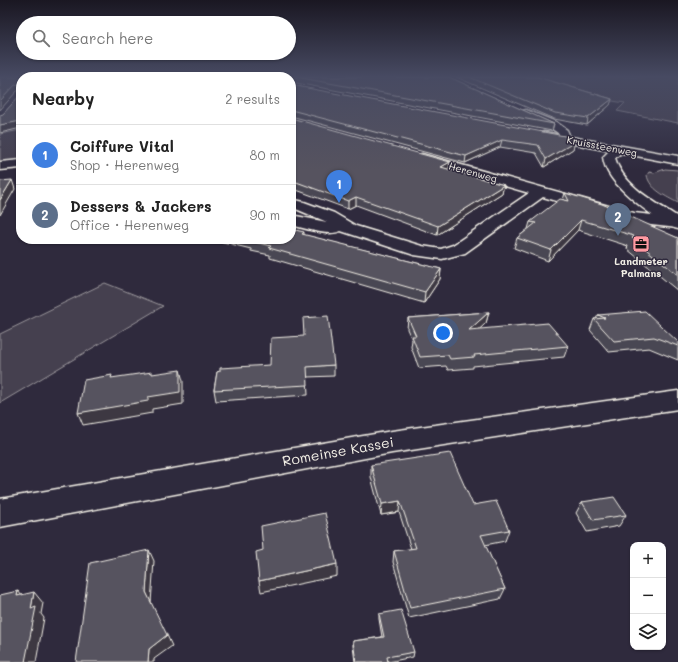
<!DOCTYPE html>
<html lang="en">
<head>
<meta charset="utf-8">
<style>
	:root { --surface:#fff; --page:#f2f2f2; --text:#222; --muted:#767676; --line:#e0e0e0; --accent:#85585c }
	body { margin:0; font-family:Mali,sans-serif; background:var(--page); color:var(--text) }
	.controls { position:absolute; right:12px; bottom:12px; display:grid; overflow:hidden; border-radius:8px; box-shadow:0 1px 3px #0004 }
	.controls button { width:36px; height:36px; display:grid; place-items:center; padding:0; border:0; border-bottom:1px solid var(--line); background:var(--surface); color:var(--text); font:20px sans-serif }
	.you { position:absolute; left:443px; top:333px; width:14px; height:14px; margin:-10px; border:3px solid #fff; border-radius:50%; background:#1a73e8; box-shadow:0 0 0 6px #1a73e833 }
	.badge { display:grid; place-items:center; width:26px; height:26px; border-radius:50%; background:var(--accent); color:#fff; font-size:13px; font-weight:700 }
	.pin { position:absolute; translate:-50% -33px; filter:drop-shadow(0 1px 2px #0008) }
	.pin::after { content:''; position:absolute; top:21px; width:14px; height:12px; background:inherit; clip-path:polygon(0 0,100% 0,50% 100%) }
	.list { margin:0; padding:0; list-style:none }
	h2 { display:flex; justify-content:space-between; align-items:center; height:52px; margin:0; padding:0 16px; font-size:17px }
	h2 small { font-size:13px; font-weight:400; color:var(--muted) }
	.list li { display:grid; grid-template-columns:26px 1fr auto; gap:12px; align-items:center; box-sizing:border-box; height:60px; padding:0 16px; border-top:1px solid var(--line) }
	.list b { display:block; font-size:15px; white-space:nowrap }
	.list p { margin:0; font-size:13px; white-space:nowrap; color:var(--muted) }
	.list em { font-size:13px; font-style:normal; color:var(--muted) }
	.icon { flex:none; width:22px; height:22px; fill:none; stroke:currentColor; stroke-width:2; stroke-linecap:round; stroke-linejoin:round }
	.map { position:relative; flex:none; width:678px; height:662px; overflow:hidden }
	.search { position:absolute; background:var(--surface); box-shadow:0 1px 3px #0004; left:16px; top:16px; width:280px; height:44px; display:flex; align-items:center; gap:10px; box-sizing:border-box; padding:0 14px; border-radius:22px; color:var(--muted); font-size:15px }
	.panel { position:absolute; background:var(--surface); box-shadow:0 1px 3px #0004; left:16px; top:72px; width:280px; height:172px; border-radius:16px }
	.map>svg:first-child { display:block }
	.green { fill:#454050; stroke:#9c989c }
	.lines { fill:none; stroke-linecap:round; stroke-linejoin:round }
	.minor-casing { stroke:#f4f1e8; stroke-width:3 }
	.primary-casing { stroke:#f4f1e8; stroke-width:3 }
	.minor { fill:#2f2a3d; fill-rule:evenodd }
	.primary { fill:#2f2a3d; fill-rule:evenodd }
	.wall { fill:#4a4752; stroke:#f4f1e8 }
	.shaded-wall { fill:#3c3942; stroke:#f4f1e8 }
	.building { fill:#56525f; stroke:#f4f1e8 }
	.labels { text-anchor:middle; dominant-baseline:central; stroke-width:3; stroke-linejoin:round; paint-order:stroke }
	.far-street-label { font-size:10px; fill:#f4f1e8; stroke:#2f2a3d }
	.far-poi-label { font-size:10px; font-weight:bold; fill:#f4f1e8; stroke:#2f2a3d }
	.near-street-label { font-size:14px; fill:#f4f1e8; stroke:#2f2a3d }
</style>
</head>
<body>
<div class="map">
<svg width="678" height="662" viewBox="0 0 678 662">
	<rect width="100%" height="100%" fill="#2f2a3d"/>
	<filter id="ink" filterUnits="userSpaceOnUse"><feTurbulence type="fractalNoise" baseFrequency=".025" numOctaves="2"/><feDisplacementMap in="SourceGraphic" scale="8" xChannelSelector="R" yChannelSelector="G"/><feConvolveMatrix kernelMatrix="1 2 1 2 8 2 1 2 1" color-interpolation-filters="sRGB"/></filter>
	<g filter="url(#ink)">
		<path class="green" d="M533,77H678V123L617,111L625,103L606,100Z
			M21,130V162L0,164V134Z
			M665,169L678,170V203C667,197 649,189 647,175L649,172L654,173Z
			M105,283L163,306L0,403V334Z"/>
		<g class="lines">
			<defs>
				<path id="minor" d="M526,110L556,122L567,130L571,139L569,141H561L558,133L548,126L522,115L521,113L522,111Z
					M422,154L634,213L678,218V228L633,223L543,197L465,253L442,259L414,255L341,231C328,237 305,228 291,225V215L327,222L296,209H291V199L304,202L334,213L356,226L422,246L441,249L453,245L529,193L418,161L416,158L418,155Z
					M21,160V168L0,170V162Z"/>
				<path id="primary" d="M544,132L678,156V164L621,153L615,158C623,186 655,202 678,217V229C661,225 621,192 611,177C607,171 604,165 603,157L609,151L540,137L538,135L540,133Z
					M678,391V409L392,453L0,527V499L392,431Z"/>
			</defs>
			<use href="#minor" class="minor-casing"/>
			<use href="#primary" class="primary-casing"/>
			<use href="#minor" class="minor"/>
			<use href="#primary" class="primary"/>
		</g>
		<path class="wall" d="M291,77H449L554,124L552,131L291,82Z
			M456,77H537L612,99L610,105L587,125L554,119Z
			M291,85L575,142L573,149L544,167L536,153L500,147L465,163L291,116Z
			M291,118L449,169L504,185L502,193L437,235L356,205L348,209L291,188Z
			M565,193L678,238V291L627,249L628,246L578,230L548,261L514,248L517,238L528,229L530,222L563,200Z
			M304,232V235L441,269L440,279L424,303L270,258V255L251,251V249L211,239H291Z
			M489,312L486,323L479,329L568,346L564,357L473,366V368L448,370L446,366L419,368L411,347L412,340L407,329L408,318Z
			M598,315L678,342V360L649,348L609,352L590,330L594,319H596Z
			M334,365V376L307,377L308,395L216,401L214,390L217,372Z
			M371,465L473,505L509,530L505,541L485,545L505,589L500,599L409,618L393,562L394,551L411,549L399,512L381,515L371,477Z
			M582,502L626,515L619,526L587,532L576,513Z
			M379,614L414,652L413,657L388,662H355L353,646V641L382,637L379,619Z"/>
		<path class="shaded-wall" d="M20,84L21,90L17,91L0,110V101L15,85Z
			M612,99L610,105L587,125L588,118Z
			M15,121H21V128L0,133V125Z
			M502,140L500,147L465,163L466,156Z
			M575,142L573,149L544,167L546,159Z
			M450,162L449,170L441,167Z
			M12,180L15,189L0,215V200Z
			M504,185L502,193L437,235L438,226Z
			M356,197V205L348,209V201Z
			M581,220L578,230L548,261L551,250Z
			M441,269L440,279L424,303L425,292Z
			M489,312L486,323L467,341L469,330Z
			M180,370L183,381V404L152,409V413L83,425L78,413L148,397Z
			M400,501L399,512L381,515L382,504Z
			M149,550L154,561L151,603L146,592Z
			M337,564V576L261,592L259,581Z
			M18,591L27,602L17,596Z
			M34,592L43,603L41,614L44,618L36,662H25L31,609Z
			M167,635L172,646L154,659V662H148L149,649Z"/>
		<path class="building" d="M0,77H21V121L0,125V115L3,114L20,95V84L15,85L0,101Z
			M296,77H449L554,124Z
			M469,77H537L612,99L588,118L555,113Z
			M291,85L570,137L575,142L546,159L538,145L502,140L466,156L291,110Z
			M291,118L450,162L441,167L504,185L438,226L356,197L348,201L291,180Z
			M12,180L0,200V181Z
			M565,193L602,204L678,238V275L632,238L634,236L581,220L551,250L517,238L536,223L530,222L560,199L569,201Z
			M291,229L304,232L302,234L441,269L425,292L269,248L271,246L250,241L252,240L247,239H291Z
			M645,311L678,342V346L654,337L614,341L594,319L605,318L598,315Z
			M489,312L469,330L548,323L568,346L474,355L475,357L450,359L448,355L420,357L412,336H416L408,318Z
			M328,316L334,365L307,367L308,385L214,390L217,372L220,371V368L270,365L271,338L304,336L303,318Z
			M180,370V392L148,397V401L78,413L84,380L112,375L111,378L152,372V374Z
			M450,453L473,505L496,501L509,530L481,535L505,589L410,608L394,551L416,548L400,501L382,504L371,465Z
			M614,497L626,515L593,520L582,502Z
			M325,513L337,564L259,581L256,552L263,550L261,526Z
			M149,550L146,592L167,635L149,649L148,662H76L90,563Z
			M18,591L17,596L34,592L31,609L36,607L25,662H0V595Z
			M401,610L414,652L387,657L388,662H356L353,641L384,637L379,614Z"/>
	</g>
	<linearGradient id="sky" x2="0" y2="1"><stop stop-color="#1a1722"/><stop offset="0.45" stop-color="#474a62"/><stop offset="1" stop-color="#474a62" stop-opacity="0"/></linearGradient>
	<rect width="678" height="170" fill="url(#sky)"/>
	<defs>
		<symbol id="office-square" viewBox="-11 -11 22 22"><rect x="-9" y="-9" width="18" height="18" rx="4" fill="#ff9aa2" stroke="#2f2a3d"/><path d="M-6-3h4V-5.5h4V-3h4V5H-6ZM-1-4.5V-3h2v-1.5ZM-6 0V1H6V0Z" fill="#111"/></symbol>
	</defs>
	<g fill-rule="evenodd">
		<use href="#office-square" x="631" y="234" width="20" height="20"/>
	</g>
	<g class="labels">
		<g class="far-street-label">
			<text transform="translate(602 146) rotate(11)">Kruissteenweg</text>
			<text transform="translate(473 172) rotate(16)">Herenweg</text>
		</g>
		<g class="far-poi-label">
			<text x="641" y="261">Landmeter<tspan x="641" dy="12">Palmans</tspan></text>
		</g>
		<g class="near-street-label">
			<text transform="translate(338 451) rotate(-10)">Romeinse Kassei</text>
		</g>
	</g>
</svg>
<div class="controls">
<button>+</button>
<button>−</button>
<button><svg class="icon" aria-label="layers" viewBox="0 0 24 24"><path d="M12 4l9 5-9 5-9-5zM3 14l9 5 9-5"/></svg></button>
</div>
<div class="you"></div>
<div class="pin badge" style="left:339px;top:203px;background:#3f7fe0">1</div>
<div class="pin badge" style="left:618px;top:236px;background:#5c6f8a">2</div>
<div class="search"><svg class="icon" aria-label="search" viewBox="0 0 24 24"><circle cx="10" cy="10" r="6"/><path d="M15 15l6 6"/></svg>Search here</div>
<section class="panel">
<h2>Nearby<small>2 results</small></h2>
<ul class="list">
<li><span class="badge" style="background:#3f7fe0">1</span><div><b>Coiffure Vital</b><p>Shop · Herenweg</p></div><em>80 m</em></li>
<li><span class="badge" style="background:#5c6f8a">2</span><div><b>Dessers &amp; Jackers</b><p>Office · Herenweg</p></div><em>90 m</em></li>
</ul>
</section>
</div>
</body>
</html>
